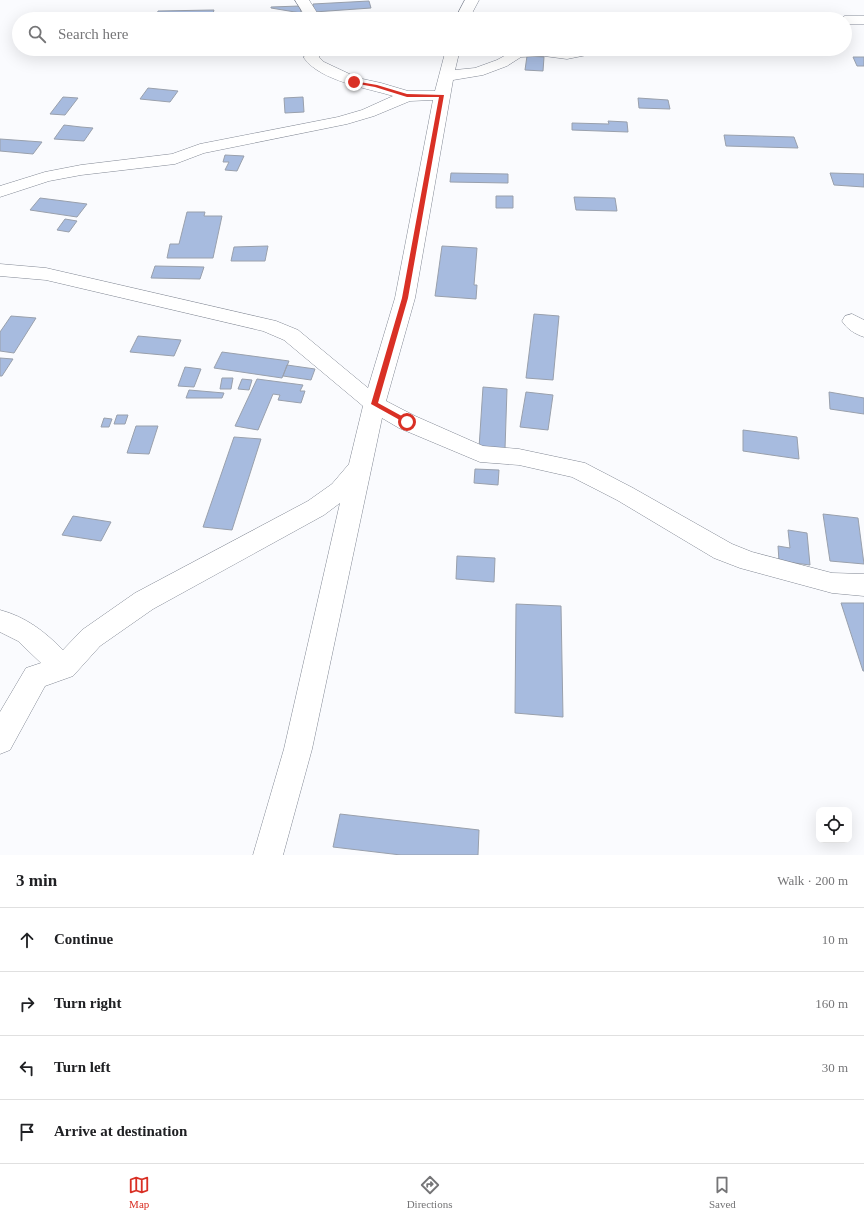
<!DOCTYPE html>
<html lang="en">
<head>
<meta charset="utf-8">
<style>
	:root { --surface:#fff; --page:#f2f2f2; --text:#202124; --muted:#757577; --line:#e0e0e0; --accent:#d93025 }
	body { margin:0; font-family:Georgia,serif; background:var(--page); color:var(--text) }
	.controls { position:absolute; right:12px; bottom:12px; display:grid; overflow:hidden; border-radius:8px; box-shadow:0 4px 16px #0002 }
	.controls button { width:36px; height:36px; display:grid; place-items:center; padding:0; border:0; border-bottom:1px solid var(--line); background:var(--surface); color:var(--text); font:20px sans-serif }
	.stop { position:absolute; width:12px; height:12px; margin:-9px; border:3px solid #d93025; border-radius:50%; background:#fff }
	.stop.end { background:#d93025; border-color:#fff; box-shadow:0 1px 4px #0008 }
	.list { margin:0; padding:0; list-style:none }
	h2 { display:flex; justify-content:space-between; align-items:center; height:52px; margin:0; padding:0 16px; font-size:17px }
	h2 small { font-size:13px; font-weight:400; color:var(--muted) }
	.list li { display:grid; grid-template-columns:26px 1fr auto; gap:12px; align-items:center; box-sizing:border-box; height:64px; padding:0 16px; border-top:1px solid var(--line) }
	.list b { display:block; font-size:15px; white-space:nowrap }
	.list em { font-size:13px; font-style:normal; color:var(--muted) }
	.icon { flex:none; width:22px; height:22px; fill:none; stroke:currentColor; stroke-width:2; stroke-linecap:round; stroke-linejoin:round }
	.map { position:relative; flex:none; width:864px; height:855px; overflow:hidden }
	.search { position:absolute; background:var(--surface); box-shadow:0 4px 16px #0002; left:12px; right:12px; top:12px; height:44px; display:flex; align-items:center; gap:10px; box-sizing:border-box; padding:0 14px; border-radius:22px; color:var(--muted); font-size:15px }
	.sheet { height:308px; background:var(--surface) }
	nav { display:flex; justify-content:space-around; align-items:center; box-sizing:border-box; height:56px; border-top:1px solid var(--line); background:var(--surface); font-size:11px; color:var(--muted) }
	nav a { display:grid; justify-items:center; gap:2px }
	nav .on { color:var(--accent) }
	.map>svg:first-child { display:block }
	.building { fill:#a7bbdf; stroke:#99a0ac }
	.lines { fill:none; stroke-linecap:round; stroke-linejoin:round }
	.street-casing { stroke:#828894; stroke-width:1 }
	.street { fill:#fff; fill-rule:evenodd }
	.route { fill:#d93025 }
</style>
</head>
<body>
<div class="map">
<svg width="864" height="855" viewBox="0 0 864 855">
	<rect width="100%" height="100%" fill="#fafbfe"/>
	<path class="building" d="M369,1L371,8L314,12L313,4Z
		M300,6L301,13L271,8V7Z
		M214,10L212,17L156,18L158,11Z
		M560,13L576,14V19H560Z
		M527,56L544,57L543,71L525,70Z
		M853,57H864V66H857Z
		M148,88L178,91L170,102L140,99Z
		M63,97L78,98L65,115L50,114Z
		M303,97L304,112L285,113L284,98Z
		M638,98L668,100L670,109L639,108Z
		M608,121L627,122L628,132L572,130V123L609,124Z
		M64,125L81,127L93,128L84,141L54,139Z
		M724,135L794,137L798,148L726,146Z
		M0,139L42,142L33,154L0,151Z
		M225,155L244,156L237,171L225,170L229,162H223Z
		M451,173L508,174V183L450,182Z
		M830,173L864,174V187L834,185Z
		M496,196H513V208H496Z
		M574,197L615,198L617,211L576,210Z
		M40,198L87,204L77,217L30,210Z
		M187,212H205L204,216H222L213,258H167L170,244H179Z
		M65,219L77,221L69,232L57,230Z
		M268,246L265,261H231L234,247Z
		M442,246L477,248L474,285H477L476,299L435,296Z
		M155,266L204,267L200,279L151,278Z
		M534,314L559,316L553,380L526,378Z
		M11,316L36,318L14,353L0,351V332Z
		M138,336L181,340L174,356L130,352Z
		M222,352L289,361L282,378L214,368Z
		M0,358L13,359L2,376H0Z
		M287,365L315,369L311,380L283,376Z
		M185,367L201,369L194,387L178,386Z
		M222,378H233L231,389H220Z
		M242,379L252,380L249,390L238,389Z
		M257,379L303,385L300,391H305L301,403L278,400L280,395L273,394L258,430L235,426Z
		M483,387L507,389L505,449L479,448Z
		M189,390L224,393L222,398H186Z
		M526,392L553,395L548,430L520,427Z
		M829,392L864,398V414L830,409Z
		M117,415H128L125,424H114Z
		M104,418L112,419L109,427H101Z
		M136,426H158L149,454L127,453Z
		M743,430L797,437L799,459L743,451Z
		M234,437L261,439L232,530L203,527Z
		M475,469L499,470L498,485L474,483Z
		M823,514L858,518L864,564L830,561Z
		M73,516L111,522L101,541L62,535Z
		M788,530L807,533L810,565L779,561L778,546L790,548Z
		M457,556L495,558L494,582L456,579Z
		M841,603H864V671H863Z
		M516,604L561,606L563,717L515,713Z
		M340,814L479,830L478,855H401L333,847Z"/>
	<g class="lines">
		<defs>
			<path id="street" d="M295,0H309L321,19H307Z
				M465,0H479L469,19H455Z
				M845,16H864V24H845V19H839Z
				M306,49H320L319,57L324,62L358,78L381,83L408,91H435L446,49H460L455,70L475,68L497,60L517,49L567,51L604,49L602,52L567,59L544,56L521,57L507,66L483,75L453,80L415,298L386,401L415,416L483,446L519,449L585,463L633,488L732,544L752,552L832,573L864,574V596L832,593L740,568L714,558L617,500L572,477L519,465L480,462L399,428L382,418L312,749L283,855H253L284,749L340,503L324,515L153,609L100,646L73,676L45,686L10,750L0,754V712L26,668L41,663L18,641L0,632V610C26,617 44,631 63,650L82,630L135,593L308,501L332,484L349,464L363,406L284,340L263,331L46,280L0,276V264L46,268L276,321L298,330L368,388L395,298L433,100L410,101L374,116L347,124L204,153L175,164L81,175L49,181L0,197V186L45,172L81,165L172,154L200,144L338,117L362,110L393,96C367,88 320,81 304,58Z
				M852,314L864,320V337C855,334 847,329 842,321L845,316Z"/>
		</defs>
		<use href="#street" class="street-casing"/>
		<use href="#street" class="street"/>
	</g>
	<path class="route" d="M354,81L377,85L407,94L444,95L408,298L378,403L409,420L410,422L407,424L371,404L402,298L439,97H407L375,87L353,83Z"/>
</svg>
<div class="controls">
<button><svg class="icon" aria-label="locate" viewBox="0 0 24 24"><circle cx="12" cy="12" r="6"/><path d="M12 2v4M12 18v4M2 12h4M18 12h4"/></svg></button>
</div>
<div class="stop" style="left:407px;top:422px"></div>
<div class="stop end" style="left:354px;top:82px"></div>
<div class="search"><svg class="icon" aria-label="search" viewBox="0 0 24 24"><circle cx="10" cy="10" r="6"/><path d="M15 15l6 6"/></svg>Search here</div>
</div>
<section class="sheet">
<h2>3 min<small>Walk · 200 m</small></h2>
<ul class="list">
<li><svg class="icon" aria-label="ahead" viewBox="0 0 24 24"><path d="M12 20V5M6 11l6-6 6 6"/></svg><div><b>Continue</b></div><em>10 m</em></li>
<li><svg class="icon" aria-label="right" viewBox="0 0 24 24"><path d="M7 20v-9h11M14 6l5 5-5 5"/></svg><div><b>Turn right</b></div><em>160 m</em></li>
<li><svg class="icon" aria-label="left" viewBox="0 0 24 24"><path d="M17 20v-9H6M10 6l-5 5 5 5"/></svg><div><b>Turn left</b></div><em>30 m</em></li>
<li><svg class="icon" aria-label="arrive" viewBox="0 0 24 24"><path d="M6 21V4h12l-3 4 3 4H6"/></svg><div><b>Arrive at destination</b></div></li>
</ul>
</section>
<nav>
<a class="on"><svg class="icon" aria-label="map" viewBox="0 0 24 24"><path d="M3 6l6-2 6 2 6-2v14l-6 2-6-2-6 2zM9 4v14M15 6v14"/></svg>Map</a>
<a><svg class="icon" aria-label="directions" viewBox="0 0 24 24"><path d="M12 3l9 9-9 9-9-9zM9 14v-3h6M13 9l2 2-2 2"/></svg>Directions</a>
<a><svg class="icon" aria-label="saved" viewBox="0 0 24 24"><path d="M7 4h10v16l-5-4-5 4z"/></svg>Saved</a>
</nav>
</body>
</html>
